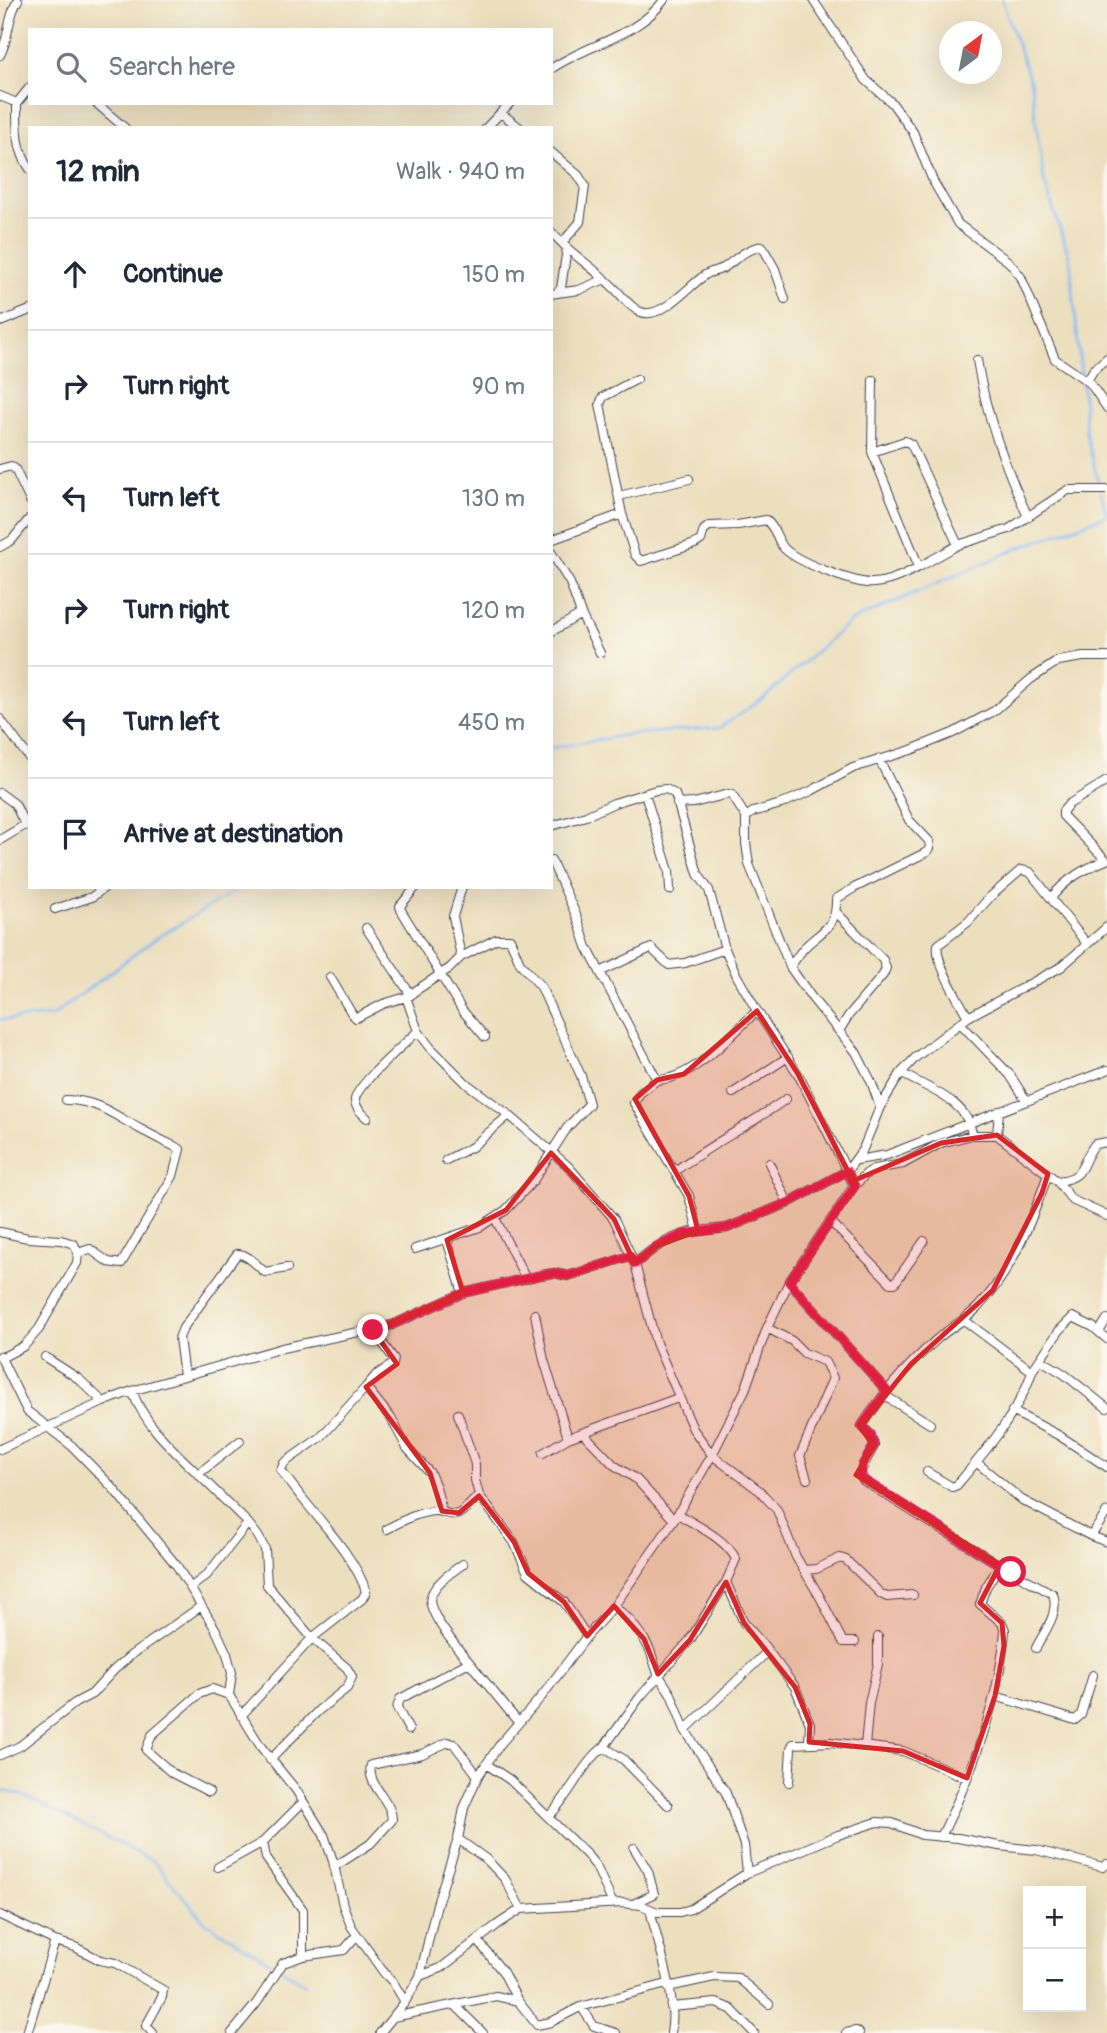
<!DOCTYPE html>
<html lang="en">
<head>
<meta charset="utf-8">
<style>
	:root { --surface:#fff; --page:#f6f6f7; --text:#1f2937; --muted:#747a83; --line:#e0e1e3 }
	body { margin:0; font-family:Pangolin,sans-serif; background:var(--page); color:var(--text) }
	.controls { position:absolute; right:21px; bottom:21px; display:grid; overflow:hidden; border-radius:0px; box-shadow:0 7px 28px #0002 }
	.controls button { width:63px; height:63px; display:grid; place-items:center; padding:0; border:0; border-bottom:2px solid var(--line); background:var(--surface); color:var(--text); font:35px sans-serif }
	.compass { position:absolute; left:939px; top:21px; width:63px; height:63px; border-radius:50%; background:var(--surface); box-shadow:0 7px 28px #0002; rotate:32deg }
	.stop { position:absolute; width:21px; height:21px; margin:-16px; border:5px solid #e11d48; border-radius:50%; background:#fff }
	.stop.end { background:#e11d48; border-color:#fff; box-shadow:0 2px 7px #0008 }
	.list { margin:0; padding:0; list-style:none }
	h2 { display:flex; justify-content:space-between; align-items:center; height:91px; margin:0; padding:0 28px; font-size:30px }
	h2 small { font-size:23px; font-weight:400; color:var(--muted) }
	.list li { display:grid; grid-template-columns:46px 1fr auto; gap:21px; align-items:center; box-sizing:border-box; height:112px; padding:0 28px; border-top:2px solid var(--line) }
	.list b { display:block; font-size:26px; white-space:nowrap }
	.list em { font-size:23px; font-style:normal; color:var(--muted) }
	.icon { flex:none; width:38px; height:38px; fill:none; stroke:currentColor; stroke-width:2; stroke-linecap:round; stroke-linejoin:round }
	.map { position:relative; flex:none; width:1107px; height:2033px; overflow:hidden }
	.search { position:absolute; background:var(--surface); box-shadow:0 7px 28px #0002; left:28px; top:28px; width:525px; height:77px; display:flex; align-items:center; gap:18px; box-sizing:border-box; padding:0 24px; border-radius:0px; color:var(--muted); font-size:26px }
	.panel { position:absolute; background:var(--surface); box-shadow:0 7px 28px #0002; left:28px; top:126px; width:525px; height:763px; border-radius:0px }
	.map>svg:first-child { display:block }
	.lines { fill:none; stroke-linecap:round; stroke-linejoin:round }
	.stream { stroke:#86bcf5; stroke-width:2.5 }
	.minor-casing { stroke:#403e4e; stroke-width:10 }
	.minor { stroke:#fff; stroke-width:8 }
	.route { stroke:#e11d48; stroke-width:9 }
	.marked { fill:#d62828; fill-opacity:0.2; stroke:#d62828; stroke-width:5; stroke-linejoin:round }
</style>
</head>
<body>
<div class="map">
<svg width="1107" height="2033" viewBox="0 0 1107 2033">
	<rect width="100%" height="100%" fill="#fbf7ec"/>
	<filter id="ink" filterUnits="userSpaceOnUse"><feTurbulence type="fractalNoise" baseFrequency=".0143" numOctaves="2"/><feDisplacementMap in="SourceGraphic" scale="14" xChannelSelector="R" yChannelSelector="G"/><feConvolveMatrix kernelMatrix="1 2 1 2 8 2 1 2 1" color-interpolation-filters="sRGB"/></filter>
	<filter id="wash" filterUnits="userSpaceOnUse"><feTurbulence type="fractalNoise" baseFrequency=".00686" numOctaves="4" result="noise"/><feDisplacementMap in="SourceGraphic" scale="28" xChannelSelector="R" yChannelSelector="G"/><feGaussianBlur stdDeviation="1.57" result="paint"/><feColorMatrix in="noise" values="0 0 0 0 0 0 0 0 0 0 0 0 0 0 0 0 0 1.4 0 .05"/><feComposite in="paint" operator="in"/></filter>
	<g filter="url(#wash)">
		<rect width="100%" height="100%" fill="#ecdfbd"/>
		<g class="lines">
			<path class="stream" d="M1002,0L1031,84L1044,181L1070,259L1081,375
				M1082,381L1086,435L1107,515
				M551,748L631,734L719,728L764,698L851,621L1014,550L1107,515
				M0,1020L52,1016L155,939L242,887
				M0,1790L23,1795L153,1861L205,1922L305,1984"/>
		</g>
	</g>
	<g filter="url(#ink)">
		<g class="lines">
			<defs>
				<path id="minor" d="M813,0L866,80L892,103L913,132L933,181L958,224L1009,262L1021,277L1055,359L1090,383L1107,408
					M0,55C10,37 7,17 18,0
					M551,69C587,44 637,37 664,0
					M0,96L17,103C17,125 16,150 30,169
					M17,103L30,87
					M96,103L125,128
					M501,113L520,128
					M486,128L510,103
					M551,152L578,175L585,186L580,222L562,243
					M551,232L567,248L561,288L557,293L551,294
					M567,248C582,261 599,273 613,287C622,295 630,308 641,312C661,320 690,285 705,275C711,271 719,271 725,267C739,257 744,250 762,246L775,269L785,299
					M557,293L579,290L605,279
					M0,322L30,310
					M977,360C986,416 1005,466 1028,517
					M873,380L872,452L919,567L958,545L1009,529L1068,490H1107
					M1087,381L1094,369L1107,358
					M872,452L905,441L911,444L958,545
					M0,469L11,466L15,469L30,501
					M619,496L689,479
					M622,514L600,404L603,397L637,379
					M551,540L622,514L635,555L641,561L695,544L701,540L704,530L709,526L738,525L766,520C776,528 776,538 783,547C794,561 857,585 873,583C890,582 905,574 919,567
					M0,547L12,540L30,518
					M551,552L570,583L581,614L551,632
					M581,614L600,653
					M0,719L30,759
					M0,793L15,804L25,825L30,826
					M645,794L669,871L670,890
					M677,804L694,803L728,794L732,795L746,817
					M551,826L586,816L614,803L656,790L666,789L675,794L698,874L709,890L725,949L737,976L757,1011L798,1074L847,1171L788,1203L727,1228L698,1231
					M0,840L25,825
					M551,860L577,917L587,947L657,1080C695,1079 730,1035 757,1011
					M416,887L400,906L401,910L462,1010L485,1037
					M462,887L453,916L461,957L450,968L406,997L418,1031L430,1047L467,1084L509,1115L568,1166L614,1219L635,1264L656,1343L693,1429L712,1455L760,1491L777,1510L796,1557L820,1597L843,1642H855
					M1051,898C1066,879 1084,869 1106,860L1063,816V811L1069,804L1107,781
					M55,909L92,897L105,887
					M837,913L883,960L886,968L883,975L849,1015L839,1031
					M366,928L411,995
					M790,967C796,959 801,950 808,944C825,929 837,925 836,899L854,888L927,852L930,848L929,841L909,820L879,759
					M600,972L651,948L669,965L685,963L725,949
					M330,977L352,1014L356,1018L383,1004L406,997
					M968,1017C960,1002 934,961 938,945L968,922L990,897L1021,870L1030,872L1087,944
					M960,1023L1010,1075L1026,1100
					M901,1073C928,1089 969,1101 972,1135
					M733,1093L788,1057
					M66,1100C97,1100 114,1115 140,1129C153,1136 167,1143 180,1149L173,1176L121,1264L108,1262L90,1249L78,1253
					M880,1107L871,1081L856,1052L812,998L790,967L749,864L746,843V817L753,812L781,804L811,791L853,768L911,750L953,733L994,711L1031,679L1058,661L1083,657H1107
					M367,1118C362,1113 355,1108 355,1100C355,1086 406,1043 418,1031
					M997,1135L999,1111
					M446,1160L472,1147L509,1115
					M857,1160L887,1155L1107,1070
					M769,1163L788,1203
					M675,1171C710,1145 750,1125 786,1099
					M1057,1181C1087,1178 1079,1164 1095,1144L1107,1142
					M854,1186L866,1174L874,1169L903,1164L941,1143L972,1135H997L1057,1181L1072,1200L1107,1216
					M495,1218L526,1279
					M830,1221L891,1283H895L924,1241
					M0,1232L28,1238L61,1240L74,1244L78,1253L77,1263L39,1329L24,1346L1,1358
					M447,1240L463,1293
					M415,1249L480,1227L506,1210L533,1181L567,1128L589,1104L581,1076L541,987L520,963L510,939H496L461,957
					M635,1264C653,1247 674,1235 698,1231L689,1196L634,1103L640,1093L657,1080
					M789,1282L887,1391
					M535,1314L544,1360L568,1438
					M767,1328L792,1341L804,1353L825,1362L833,1378L800,1456L807,1479
					M373,1330L394,1359L393,1364L376,1375L366,1387L391,1418L407,1448L430,1473L436,1487L442,1511
					M1099,1332L1107,1319
					M0,1356L27,1411L72,1446L112,1487L177,1566L216,1630L227,1654L232,1673L229,1695L261,1747L296,1790L324,1835L333,1861L343,1905L351,1926L384,1973L393,1982L405,2002
					M45,1357L79,1379L103,1402
					M1041,1360L1064,1374L1107,1408
					M1032,1371L1059,1331L1073,1317L1093,1327L1107,1339
					M184,1376L179,1338L183,1328L237,1254C247,1253 256,1265 265,1272L287,1268
					M132,1391C145,1425 172,1449 198,1474
					M884,1395L930,1424
					M1012,1411L1060,1436L1107,1467
					M458,1414L475,1464V1480L479,1495L514,1542L528,1573L564,1602L587,1636
					M583,1433L614,1465L636,1479L674,1520
					M0,1449L103,1402L132,1391L282,1348L392,1325L463,1293L541,1275L554,1273L568,1276L630,1256
					M543,1453L568,1438L678,1398
					M976,1462L1022,1500L1091,1536L1107,1512
					M927,1472L952,1487L957,1485C984,1453 1021,1410 1032,1371L964,1320
					M678,1514C697,1526 725,1538 736,1559L726,1582L744,1623L762,1643L795,1687L810,1724L809,1742
					M248,1523L258,1536L265,1549L267,1585L312,1638L347,1668L352,1677L347,1688L319,1710L270,1760
					M387,1529C402,1521 418,1512 435,1511C444,1510 449,1517 458,1514C466,1510 473,1501 479,1495
					M1091,1536L1107,1542
					M463,1564C452,1572 436,1582 431,1596C425,1611 459,1650 469,1662
					M804,1570L816,1569L840,1558L846,1560L881,1594L887,1597L913,1595
					M190,1588L207,1575L248,1523L198,1474L240,1441
					M614,1606L629,1619L644,1639L650,1650L658,1674L671,1694L685,1730L726,1793L744,1845L747,1873
					M1036,1648C1044,1632 1060,1613 1053,1594L1000,1565L913,1512L864,1481L860,1472L874,1446L871,1435L862,1426C882,1394 908,1365 936,1340C949,1328 966,1320 978,1307C1012,1272 1032,1220 1048,1174
					M995,1696L1075,1720L1081,1715L1093,1675
					M241,1716L312,1638L362,1599L366,1592C355,1553 304,1505 281,1470L284,1463L321,1437L366,1387
					M409,1730L397,1708L400,1699L469,1662L518,1722
					M685,1730L767,1652
					M865,1746L869,1703L878,1664V1637
					M604,1747L640,1697L690,1640L726,1582
					M0,1755L20,1746L75,1703L92,1694L114,1670L130,1656L200,1607
					M486,1764L510,1780L587,1855L596,1866L613,1904
					M789,1782L791,1748L793,1744L831,1742L903,1751L967,1778
					M209,1792L172,1773L146,1750L152,1735L199,1694L212,1689L229,1695
					M303,1802L263,1842L266,1858L303,1910V1956
					M548,1817C570,1796 580,1766 604,1747L623,1759L668,1805
					M941,1837C971,1775 1000,1699 1005,1630L1002,1623L980,1604L986,1587L1000,1565
					M458,1839L486,1859L505,1879L521,1909
					M634,1848L648,1871L654,1894L635,1903
					M218,1867L263,1842
					M334,1867L370,1844L392,1820C392,1800 366,1785 371,1765L422,1754L448,1742L454,1744L478,1776
					M650,1909C658,1948 678,1993 671,2033
					M0,1915L55,1941L27,2033
					M55,1941L75,1947L100,1960L115,1963L163,1990L162,1997L146,2026L153,2033
					M478,1941L503,1972L518,2001
					M420,1976L441,1968L497,1925L521,1909L622,1903L641,1905L657,1912H680L691,1909L747,1873L838,1835L877,1822L892,1823L922,1835L958,1838L999,1846L1036,1850L1103,1867L1107,1864
					M668,1987L714,1977L738,1978L769,2004
					M455,2005L483,2033
					M671,2007L716,2003L731,2009L754,2033
					M582,2008L594,2026L616,2033
					M393,2017L496,1996L518,2001L537,2025L551,2022L580,2007L667,1984
					M232,2033L256,2004L283,1963L303,1956L344,1950L357,1935
					M380,2033L405,2002L420,1976L437,1904L458,1839L464,1808L478,1776L501,1743L542,1696L587,1636L614,1606L674,1520L712,1455L745,1390L767,1328L789,1282L854,1186L847,1171L863,1149L880,1107L901,1073L916,1057L968,1017L1061,967L1107,927
					M846,2033L856,2031L859,2033"/>
			</defs>
			<use href="#minor" class="minor-casing"/>
			<use href="#minor" class="minor"/>
		</g>
	</g>
	<g class="lines" filter="url(#ink)">
		<path class="route" d="M373,1330L392,1325L463,1293L541,1275L554,1273L568,1276L630,1256L635,1264L657,1246L684,1234L727,1228L788,1203L847,1171L855,1186L789,1282L887,1391L862,1426L871,1435L874,1446L862,1465L861,1478L1011,1572"/>
	</g>
	<path class="marked" d="M757,1011L798,1074L853,1181L941,1143L997,1135L1048,1174L1042,1193L993,1290L911,1364L860,1427L874,1446L856,1475L1000,1565L980,1603L1002,1623L1004,1646L995,1696L967,1778L903,1751L809,1742L810,1724L795,1687L744,1623L726,1582L690,1640L658,1674L644,1639L614,1606L587,1636L564,1602L528,1573L514,1542L479,1496L459,1513L442,1511L430,1473L366,1387L397,1364L373,1330L463,1293L447,1240L506,1210L551,1153L614,1219L634,1262L657,1246L698,1231L689,1196L635,1099L657,1080L684,1074Z"/>
</svg>
<div class="controls">
<button>+</button>
<button>−</button>
</div>
<svg class="compass" viewBox="-18 -18 36 36"><path d="M0-13l5 13h-10z" fill="#e53935"/><path d="M0 13l5-13h-10z" fill="#747a83"/></svg>
<div class="stop" style="left:1011px;top:1572px"></div>
<div class="stop end" style="left:373px;top:1330px"></div>
<div class="search"><svg class="icon" aria-label="search" viewBox="0 0 24 24"><circle cx="10" cy="10" r="6"/><path d="M15 15l6 6"/></svg>Search here</div>
<section class="panel">
<h2>12 min<small>Walk · 940 m</small></h2>
<ul class="list">
<li><svg class="icon" aria-label="ahead" viewBox="0 0 24 24"><path d="M12 20V5M6 11l6-6 6 6"/></svg><div><b>Continue</b></div><em>150 m</em></li>
<li><svg class="icon" aria-label="right" viewBox="0 0 24 24"><path d="M7 20v-9h11M14 6l5 5-5 5"/></svg><div><b>Turn right</b></div><em>90 m</em></li>
<li><svg class="icon" aria-label="left" viewBox="0 0 24 24"><path d="M17 20v-9H6M10 6l-5 5 5 5"/></svg><div><b>Turn left</b></div><em>130 m</em></li>
<li><svg class="icon" aria-label="right" viewBox="0 0 24 24"><path d="M7 20v-9h11M14 6l5 5-5 5"/></svg><div><b>Turn right</b></div><em>120 m</em></li>
<li><svg class="icon" aria-label="left" viewBox="0 0 24 24"><path d="M17 20v-9H6M10 6l-5 5 5 5"/></svg><div><b>Turn left</b></div><em>450 m</em></li>
<li><svg class="icon" aria-label="arrive" viewBox="0 0 24 24"><path d="M6 21V4h12l-3 4 3 4H6"/></svg><div><b>Arrive at destination</b></div></li>
</ul>
</section>
</div>
</body>
</html>
